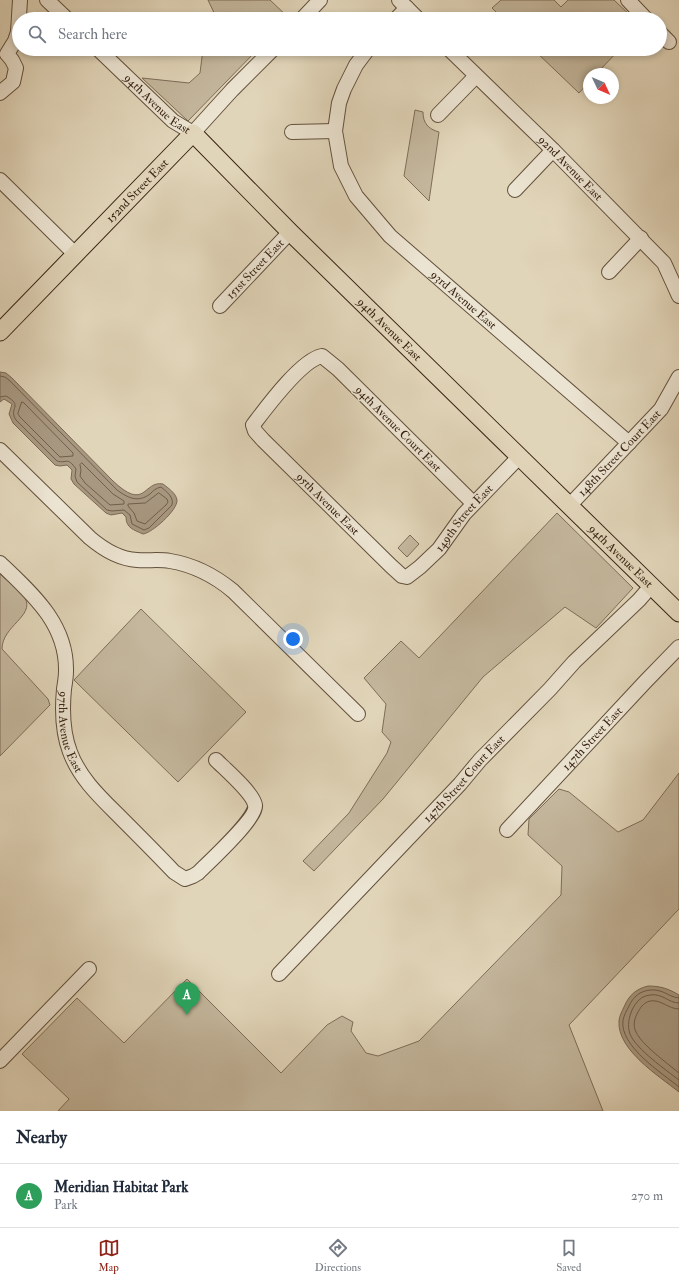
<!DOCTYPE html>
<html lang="en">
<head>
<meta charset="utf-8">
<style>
	:root { --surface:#fff; --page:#f6f6f7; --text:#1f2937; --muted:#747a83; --line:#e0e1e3; --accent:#8f2418 }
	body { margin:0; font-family:"IM FELL Double Pica",serif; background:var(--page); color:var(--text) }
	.compass { position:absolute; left:583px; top:68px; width:36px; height:36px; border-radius:50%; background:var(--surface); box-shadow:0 2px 6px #0003; rotate:134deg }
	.you { position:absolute; left:293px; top:639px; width:14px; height:14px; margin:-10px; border:3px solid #fff; border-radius:50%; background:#1a73e8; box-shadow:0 0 0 6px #1a73e833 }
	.badge { display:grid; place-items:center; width:26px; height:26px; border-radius:50%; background:var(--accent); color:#fff; font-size:13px; font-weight:700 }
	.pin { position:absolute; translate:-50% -33px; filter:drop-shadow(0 1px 2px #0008) }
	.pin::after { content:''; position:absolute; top:21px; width:14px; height:12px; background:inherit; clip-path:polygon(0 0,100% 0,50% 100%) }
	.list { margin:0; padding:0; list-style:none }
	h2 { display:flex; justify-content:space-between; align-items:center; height:52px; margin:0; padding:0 16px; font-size:17px }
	h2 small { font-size:13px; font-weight:400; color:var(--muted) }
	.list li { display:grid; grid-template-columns:26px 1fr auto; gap:12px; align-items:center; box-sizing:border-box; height:64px; padding:0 16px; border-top:1px solid var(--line) }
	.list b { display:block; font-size:15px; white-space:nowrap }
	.list p { margin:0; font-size:13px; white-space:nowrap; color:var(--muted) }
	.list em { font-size:13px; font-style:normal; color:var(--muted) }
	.icon { flex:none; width:22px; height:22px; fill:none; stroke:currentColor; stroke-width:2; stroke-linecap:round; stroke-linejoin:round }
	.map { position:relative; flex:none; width:679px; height:1111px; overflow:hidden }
	.search { position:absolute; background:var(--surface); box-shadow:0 2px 6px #0003; left:12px; right:12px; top:12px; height:44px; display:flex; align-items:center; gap:10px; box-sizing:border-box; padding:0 14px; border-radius:22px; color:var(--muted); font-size:15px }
	.sheet { height:116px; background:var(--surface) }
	nav { display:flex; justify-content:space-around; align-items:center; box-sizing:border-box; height:56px; border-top:1px solid var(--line); background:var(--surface); font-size:11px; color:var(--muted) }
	nav a { display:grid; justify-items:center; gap:2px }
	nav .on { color:var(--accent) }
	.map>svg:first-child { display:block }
	.green { fill:#c4b79d; stroke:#7e6d58 }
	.water { fill:#a89881; stroke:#7b6955 }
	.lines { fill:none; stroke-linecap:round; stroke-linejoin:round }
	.shore { stroke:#705e4a; stroke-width:1 }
	.minor-casing { stroke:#62503c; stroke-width:16 }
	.major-casing { stroke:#382313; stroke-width:19 }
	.minor { stroke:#ece4d2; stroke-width:14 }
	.major { stroke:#e1d5b9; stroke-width:17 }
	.labels { text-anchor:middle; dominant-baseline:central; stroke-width:3; stroke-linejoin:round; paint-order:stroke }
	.street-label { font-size:12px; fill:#382313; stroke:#ece4d2 }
</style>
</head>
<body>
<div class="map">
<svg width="679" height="1111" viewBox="0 0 679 1111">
	<rect width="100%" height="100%" fill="#e1d5b9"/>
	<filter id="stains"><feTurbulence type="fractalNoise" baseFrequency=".005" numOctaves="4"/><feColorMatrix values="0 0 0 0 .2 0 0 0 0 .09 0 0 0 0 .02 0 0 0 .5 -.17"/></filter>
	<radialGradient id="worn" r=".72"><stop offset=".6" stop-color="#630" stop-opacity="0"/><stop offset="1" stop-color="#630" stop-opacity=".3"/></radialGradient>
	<path class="green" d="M208,0H270L289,18L288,19H217Z
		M501,0H554L561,7L568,0H614L634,19H503L492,8Z
		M203,49H258L188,121L142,78L189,83L200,73Z
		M533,49H620L596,74H589V82L579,93Z
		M415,110L423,112C423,123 428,129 439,132L429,201L404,176Z
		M557,513L633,588L596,628L565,607L483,677L383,799L314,871L303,861L349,813L387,753L391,742L382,732L386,704L364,678L401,641L419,658Z
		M410,535L419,544L407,557L398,548Z
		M0,574C7,581 21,590 25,598C35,616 2,626 2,649L48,699L50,705L0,756Z
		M141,609L246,712L178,782L74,680Z
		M679,773V909L569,1025L603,1111H58L69,1099L22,1054L77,998L124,1043L187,979L281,1073L327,1025L342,1016L353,1022L351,1031L366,1053L378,1056L419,1041L561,895L562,866L528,835L529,819L559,789L569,792L618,832L643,820Z"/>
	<path class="water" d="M0,372L6,373L12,378L112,480C146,513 143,480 163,484C168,488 176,493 177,500C178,510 152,533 143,534C134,530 126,528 126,517L122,513L111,515L106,513L74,484L71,479L72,470L67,465L60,466L55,465L13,423L9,414L12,404L4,399L0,402Z
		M648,986C661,986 669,989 679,995V1092C659,1076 617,1050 619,1021C619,1017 622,1011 624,1007C629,995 636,989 648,986Z"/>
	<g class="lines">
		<path class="shore" d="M0,376L5,377L10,381L117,490C128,498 138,503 150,494C153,491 156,488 161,487C167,492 174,497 172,505L149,528L144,530L132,524L130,515L124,510L112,511L107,510L77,482L75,476L76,469C67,456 67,464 57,461L16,420C8,408 24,406 6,396L0,397
			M22,402L24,403L73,453V456L60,457L20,417L18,414Z
			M82,463L113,494L124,501V504L110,505L85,483L80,476L81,470L80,465Z
			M159,493L167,499L168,502L166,505L145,524L137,521L134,513L128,506V504L145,503Z
			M679,998C668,997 664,989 650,990C640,991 633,997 629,1006C627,1010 624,1015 623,1020C619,1046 662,1073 679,1087
			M679,1003C668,1003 663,993 650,995C641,996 636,1002 632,1010C629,1018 627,1025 630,1034C636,1049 666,1070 679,1080
			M679,1009C668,1009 661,999 650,1001C643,1003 640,1008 637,1014C634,1020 633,1026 636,1032C642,1045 667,1063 679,1073"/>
		<defs>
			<g id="minor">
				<path d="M47,0L67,19"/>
				<path d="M399,0L418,19"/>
				<path d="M628,0L646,19"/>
				<path d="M302,19L320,0"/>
				<path d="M396,19L407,8"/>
				<path d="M660,33L669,42"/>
				<path id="s1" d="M98,49L173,121L193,133L232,90L273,49"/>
				<path id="s2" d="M368,49L356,65L344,89L339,103L335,131L341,166L356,196L390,236L629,443"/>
				<path id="s3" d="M449,49L553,150L664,263L679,296"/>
				<path d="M0,93L13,82L16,68L12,60L7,54L15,41L18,32L20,0"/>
				<path d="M438,115L476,76"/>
				<path d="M292,132L335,131"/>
				<path d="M0,180L75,254"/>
				<path d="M515,190L553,150"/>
				<path d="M609,272L641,238"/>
				<path id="s4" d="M220,306L290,232"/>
				<path d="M0,450L90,538C103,549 119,559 137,560C148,561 159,559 170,561C194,565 215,576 233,591L358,714"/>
				<path id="s5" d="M473,503L338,369L322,356C301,360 266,408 253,425L255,431L263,440L391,566L402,576L407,577L420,567L439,549L464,514L519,457"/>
				<path id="s6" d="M569,506L661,409L679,377"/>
				<path id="s7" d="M0,563C31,593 67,623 66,671C66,677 65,683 64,689C62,710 62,731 70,752C80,779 101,798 121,818C139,836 157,854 174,872L185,879L193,876L198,873C208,863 258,817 255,805C253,793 225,769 216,760"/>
				<path id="s8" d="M507,830L645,682L679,647"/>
				<path id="s9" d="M279,974L460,784L480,760L550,689L574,662L639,600L652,585"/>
				<path d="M0,1061L89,969"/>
			</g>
			<g id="major">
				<path id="s10" d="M0,332L193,133L290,232L679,613"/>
			</g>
		</defs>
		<use href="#minor" class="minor-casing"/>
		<use href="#major" class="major-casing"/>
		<use href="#minor" class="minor"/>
		<use href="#major" class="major"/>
	</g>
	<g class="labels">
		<g class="street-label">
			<text stroke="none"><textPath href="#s1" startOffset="81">94th Avenue East</textPath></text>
			<text stroke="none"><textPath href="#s3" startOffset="170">92nd Avenue East</textPath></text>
			<text stroke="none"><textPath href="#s10" startOffset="197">152nd Street East</textPath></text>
			<text stroke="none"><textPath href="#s4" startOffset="51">151st Street East</textPath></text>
			<text stroke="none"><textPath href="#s2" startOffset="309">93rd Avenue East</textPath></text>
			<text stroke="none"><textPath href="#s10" startOffset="555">94th Avenue East</textPath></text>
			<text transform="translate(398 429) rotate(45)">94th Avenue Court East</text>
			<text stroke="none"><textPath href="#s6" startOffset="73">148th Street Court East</textPath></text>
			<text stroke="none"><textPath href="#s5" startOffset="419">95th Avenue East</textPath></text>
			<text stroke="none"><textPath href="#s5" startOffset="610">149th Street East</textPath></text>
			<text stroke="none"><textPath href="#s10" startOffset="879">94th Avenue East</textPath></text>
			<text stroke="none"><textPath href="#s7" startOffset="193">97th Avenue East</textPath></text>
			<text stroke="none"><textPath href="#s8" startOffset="125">147th Street East</textPath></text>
			<text stroke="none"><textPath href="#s9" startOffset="269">147th Street Court East</textPath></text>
		</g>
	</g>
	<rect width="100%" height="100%" filter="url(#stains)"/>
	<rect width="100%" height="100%" fill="url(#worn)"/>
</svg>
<svg class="compass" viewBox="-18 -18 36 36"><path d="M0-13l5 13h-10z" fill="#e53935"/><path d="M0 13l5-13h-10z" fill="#747a83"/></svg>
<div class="you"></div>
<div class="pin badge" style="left:187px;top:1015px;background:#2e9e5b">A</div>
<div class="search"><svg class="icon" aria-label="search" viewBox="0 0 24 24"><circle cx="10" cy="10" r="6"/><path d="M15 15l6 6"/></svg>Search here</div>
</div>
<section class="sheet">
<h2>Nearby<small></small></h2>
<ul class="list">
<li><span class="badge" style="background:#2e9e5b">A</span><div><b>Meridian Habitat Park</b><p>Park</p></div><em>270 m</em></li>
</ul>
</section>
<nav>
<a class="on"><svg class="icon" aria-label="map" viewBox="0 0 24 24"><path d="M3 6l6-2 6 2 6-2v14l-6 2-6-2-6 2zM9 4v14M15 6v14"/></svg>Map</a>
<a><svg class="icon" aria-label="directions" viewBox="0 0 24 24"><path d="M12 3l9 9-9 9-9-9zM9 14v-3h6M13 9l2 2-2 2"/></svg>Directions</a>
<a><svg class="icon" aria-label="saved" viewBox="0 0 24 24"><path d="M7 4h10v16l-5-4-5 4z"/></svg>Saved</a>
</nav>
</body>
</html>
